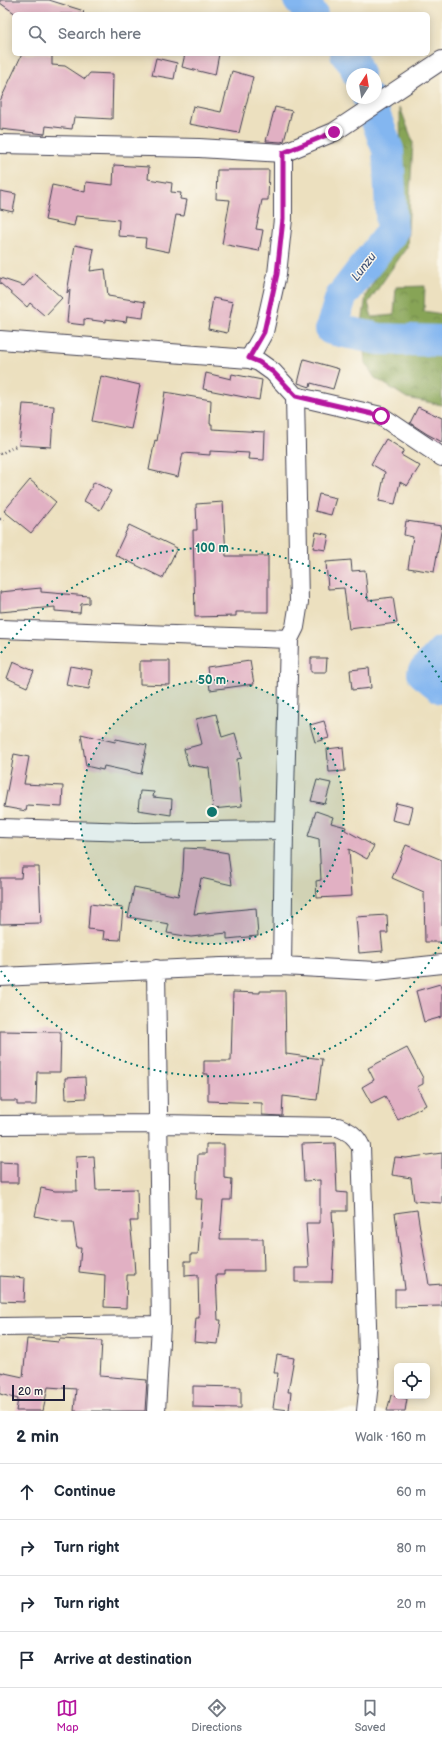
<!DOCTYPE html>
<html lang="en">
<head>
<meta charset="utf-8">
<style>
	:root { --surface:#fff; --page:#f2f2f3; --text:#1f2937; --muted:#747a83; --line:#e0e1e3; --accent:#b5179e }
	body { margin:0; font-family:"Balsamiq Sans",sans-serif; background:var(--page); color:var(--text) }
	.controls { position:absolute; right:12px; bottom:12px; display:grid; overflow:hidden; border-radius:6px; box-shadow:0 2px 10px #0003 }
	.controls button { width:36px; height:36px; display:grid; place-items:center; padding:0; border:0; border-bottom:1px solid var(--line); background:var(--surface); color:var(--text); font:20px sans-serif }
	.compass { position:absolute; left:346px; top:68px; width:36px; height:36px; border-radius:50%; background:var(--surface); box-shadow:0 2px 10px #0003; rotate:12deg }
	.scale { position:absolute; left:12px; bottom:10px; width:53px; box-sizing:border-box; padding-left:4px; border:2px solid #22223b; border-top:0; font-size:11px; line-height:14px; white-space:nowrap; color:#22223b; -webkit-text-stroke:3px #fbf7ec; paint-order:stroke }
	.stop { position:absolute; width:12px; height:12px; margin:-9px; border:3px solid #b5179e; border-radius:50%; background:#fff }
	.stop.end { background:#b5179e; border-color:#fff; box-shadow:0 1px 4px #0008 }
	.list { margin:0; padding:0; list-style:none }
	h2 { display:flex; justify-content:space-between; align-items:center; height:52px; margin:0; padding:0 16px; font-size:17px }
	h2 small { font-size:13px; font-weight:400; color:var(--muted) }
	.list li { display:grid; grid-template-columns:26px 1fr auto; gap:12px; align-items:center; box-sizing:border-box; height:56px; padding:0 16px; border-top:1px solid var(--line) }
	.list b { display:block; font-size:15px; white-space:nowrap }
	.list em { font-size:13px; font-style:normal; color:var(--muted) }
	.icon { flex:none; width:22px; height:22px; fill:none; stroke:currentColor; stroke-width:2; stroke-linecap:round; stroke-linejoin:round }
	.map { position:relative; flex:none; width:442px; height:1411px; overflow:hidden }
	.search { position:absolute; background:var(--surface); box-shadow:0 2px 10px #0003; left:12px; right:12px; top:12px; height:44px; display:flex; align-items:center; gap:10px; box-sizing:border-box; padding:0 14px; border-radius:6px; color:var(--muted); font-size:15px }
	.sheet { height:276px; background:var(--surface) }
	nav { display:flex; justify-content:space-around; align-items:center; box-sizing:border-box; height:56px; border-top:1px solid var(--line); background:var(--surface); font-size:11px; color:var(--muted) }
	nav a { display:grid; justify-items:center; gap:2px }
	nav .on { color:var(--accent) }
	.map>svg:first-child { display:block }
	.forest { fill:url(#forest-crowns); stroke:#546348 }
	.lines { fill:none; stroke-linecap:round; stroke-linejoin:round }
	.river { stroke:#83b6f0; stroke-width:32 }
	.building { fill:#e1b0c3 }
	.minor-casing { stroke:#403e4f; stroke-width:20 }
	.path { stroke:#403e4f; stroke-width:2.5; stroke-dasharray:1 3; stroke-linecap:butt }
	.minor { stroke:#fff; stroke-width:18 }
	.route { stroke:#b5179e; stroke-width:5 }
	.ring { fill:none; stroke:#0f766e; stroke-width:2; stroke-dasharray:2 4 }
	.labels { text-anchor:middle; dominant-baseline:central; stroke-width:3; stroke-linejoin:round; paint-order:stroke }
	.water-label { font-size:12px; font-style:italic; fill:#44567a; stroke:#fbf7ec }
	.centre { fill:#0f766e; stroke:#fbf7ec; stroke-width:2 }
	.ring-label { font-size:12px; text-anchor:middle; font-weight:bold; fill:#0f766e; stroke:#fbf7ec; stroke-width:3; stroke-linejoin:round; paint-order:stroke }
</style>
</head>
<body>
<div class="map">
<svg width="442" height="1411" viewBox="0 0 442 1411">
	<defs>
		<pattern id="forest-crowns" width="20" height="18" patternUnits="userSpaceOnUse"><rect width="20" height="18" fill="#87a456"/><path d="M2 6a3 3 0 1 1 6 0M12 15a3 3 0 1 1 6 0" fill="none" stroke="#6e8548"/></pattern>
	</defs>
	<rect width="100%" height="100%" fill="#fbf7ec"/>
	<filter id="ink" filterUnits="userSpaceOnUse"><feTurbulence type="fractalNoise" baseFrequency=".025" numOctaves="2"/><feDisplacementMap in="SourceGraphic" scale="8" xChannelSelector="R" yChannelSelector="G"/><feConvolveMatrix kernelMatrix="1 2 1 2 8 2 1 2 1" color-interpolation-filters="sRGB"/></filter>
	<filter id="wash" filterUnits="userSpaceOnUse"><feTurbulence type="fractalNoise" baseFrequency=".012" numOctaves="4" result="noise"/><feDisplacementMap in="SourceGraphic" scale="16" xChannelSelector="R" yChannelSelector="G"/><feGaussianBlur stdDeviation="0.9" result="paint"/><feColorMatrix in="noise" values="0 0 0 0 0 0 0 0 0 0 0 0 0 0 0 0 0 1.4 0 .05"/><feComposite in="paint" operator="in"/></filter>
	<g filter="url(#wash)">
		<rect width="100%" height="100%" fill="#ece0bf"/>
		<path class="forest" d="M400,107L413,142L407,247L368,303L372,317L394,315L396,287L425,286L424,311L442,314V405L407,398L375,378L365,363L362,324L366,295L396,243L401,174Z"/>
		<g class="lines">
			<path class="river" d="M299,0L312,14
				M346,54L354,63L358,74
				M368,98L388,150L392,231L341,297L331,329L379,339L442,341
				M442,652L423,673L442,688"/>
		</g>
		<g id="blocks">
			<path class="building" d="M0,0H49L84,11L83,14H16L0,3Z
				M22,54H52V65L65,66L85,79L90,73L113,74L112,119L74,117L72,129L46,126L45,134L0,129V101Z
				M185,54H219L215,75L182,67Z
				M156,58L177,63L174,79L152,75Z
				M232,71L253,77L239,133L189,124L193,106L221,112Z
				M275,107L292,111L284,141L281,142L266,141Z
				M114,165L149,167L148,179L172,183L171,192L181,193L180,199L187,200L184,216L176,215L169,252L145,247L146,238L118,236L119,220L76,216L74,226L45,220L52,185L85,192L86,182L113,185Z
				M217,170H269L268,200H262L256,229L263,230L259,251L222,244L230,200L216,199Z
				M0,191L16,194L13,212L0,209Z
				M75,245L94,249L90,271L105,269L108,296L145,302L143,318L127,316L126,322L106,319V322L84,319V325L67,323L70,289L67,293Z
				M35,274L62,298L45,316L30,303L27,307L0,283V278L24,286Z
				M213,298L233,302L227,333L208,329Z
				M304,359L339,369L333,389L311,383L310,387L298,383Z
				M206,373L231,379L232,374L262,380L259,400L203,389Z
				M101,376L140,385L131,429L92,421Z
				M165,392L211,400L210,424H212V429L265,432L264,460L248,459L249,453L210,451V455L183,453L178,477L149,470L155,440L157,441Z
				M23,404L54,406L51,447L19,445Z
				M418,407L442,418V442L427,434L410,423Z
				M386,439L404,450L401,455L420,466L407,486L400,482L395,504L379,501L385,472L371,464Z
				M30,480L56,502L31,533L4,511Z
				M94,482L111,491L100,510L84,501Z
				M319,494L336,498L331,515L315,511Z
				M223,502L226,556H268V612H236V616L195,617L193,530H197L196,504Z
				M406,521L442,526L434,572L408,568L413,537L404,535Z
				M129,525L177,548L163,578L115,555Z
				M316,532L329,535L326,550L313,548Z
				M351,560L352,571L365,570L368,600L393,597L397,623L349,629L344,588L328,589L326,562Z
				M41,588V592L89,596V603L81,604L80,613L55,611V607L0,612V592Z
				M311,658H327L326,672H311Z
				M140,661H170V685L140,684Z
				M250,661L254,684L210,690L207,667Z
				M13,662L34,671L27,687L7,678Z
				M70,666L92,670L89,689L66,685Z
				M369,668L371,688L352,690L350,670Z
				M216,714L222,737L235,733L242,758L237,759L242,806L213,809L209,768L188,765L184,749L202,744L196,719Z
				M324,721L329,738L315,742L310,725Z
				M81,734L115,742L116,739L147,745L141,774L104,766L103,770L86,766Z
				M343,747L345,771L329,772L327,749Z
				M14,754L29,757L24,784L63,786L62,807L27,805L26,811L4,807Z
				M317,780L331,783L325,804L311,801Z
				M140,791L154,792L153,797L172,799L171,815L138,810Z
				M396,803L413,807L409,824L392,820Z
				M316,811L333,817L331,823L346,827L345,830L374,846L367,859L349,849L352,896L317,898L316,881L321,880L319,839L308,836Z
				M406,845L442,860V942H425L424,892L392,878Z
				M184,848L204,849L228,853L232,885L201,878L194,914L256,908L258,936L227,939V933L191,937L167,933L169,924L128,917L134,887L178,896L183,871Z
				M22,867H39L41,923L0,924V878H21Z
				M90,904L123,908L120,940L103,939L104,931L88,929Z
				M387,915L388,933H381L383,951L359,953L356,917Z
				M440,984L442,992V1017L424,1022L416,991Z
				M260,991H285L286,1054L322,1059L317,1100L283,1096L282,1116L262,1115V1103L208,1101V1074H204V1061H231L233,992L260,993Z
				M0,1031L61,1032L60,1072H37L36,1105H17V1101H0Z
				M407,1048L423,1078V1084L417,1087L426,1105L398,1120L385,1096L371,1103L362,1087L374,1080L368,1068Z
				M85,1077L86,1098L66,1099L65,1078Z
				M335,1143L337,1192L347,1193V1211H332L334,1244L332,1282H295V1268H309L306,1223H320V1180L304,1181L302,1144Z
				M206,1144H224V1178L232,1179L231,1200H223L220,1239H263L264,1271H224V1275H216L218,1320H221L218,1344L194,1342L196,1318H199L198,1275L185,1276V1261H191V1254H198L202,1199H196L198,1154H206Z
				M442,1153V1203L414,1201L411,1178L392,1175L395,1157L406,1158Z
				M94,1156L96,1190L137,1189L138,1221H130L134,1258L135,1275H127L126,1308L104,1307L105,1275L79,1272L81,1248H77L73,1222H63L35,1216L41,1188L55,1191H77L76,1157Z
				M0,1162L18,1163V1183H0Z
				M417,1210L429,1285L442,1284V1306L395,1307V1289H405L395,1213Z
				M0,1276L25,1278L24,1302L0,1301Z
				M27,1339L59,1342L60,1339L102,1341L100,1376L147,1380L145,1411H74L76,1389L48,1387L43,1411H16L18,1399L0,1394V1372L23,1377Z
				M277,1355L294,1358L288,1392H291L289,1410L273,1408L278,1373H274Z
				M193,1386L241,1387V1408L193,1407Z
				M391,1395L407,1399L405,1411H387Z"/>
		</g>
	</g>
	<g filter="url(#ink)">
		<use href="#blocks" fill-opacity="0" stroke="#403e4f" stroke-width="1"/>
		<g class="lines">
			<defs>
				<path id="minor" d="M0,144L199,148L283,153L334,132L442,60
					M0,340L249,359L259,362L273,372L295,396L381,416L442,457
					M249,359L264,332L277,274L283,219V153
					M0,629L289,639
					M0,828L135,832L284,830
					M282,966L284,830L289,639L295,627L299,602L295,396
					M0,977L221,967L282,966L376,971L442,964
					M0,1125L159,1124L338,1127C349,1132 356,1135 361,1147L369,1383L366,1411
					M0,1327L161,1325
					M156,1411L161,1325L156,969"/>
			</defs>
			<use href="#minor" class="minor-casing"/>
			<path class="path" d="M0,454L16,446
				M0,519H7"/>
			<use href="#minor" class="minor"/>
		</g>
	</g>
	<g class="lines" filter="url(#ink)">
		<path class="route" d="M334,132L283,153V219L277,274L264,332L249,358L259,362L273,372L296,396L381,416"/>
	</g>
	<circle cx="212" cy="812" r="132" fill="#0f766e" fill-opacity=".12"/>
	<g class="ring">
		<circle cx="212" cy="812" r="132"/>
		<path d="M442 942A264 264 0 0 1 1 971M1 653A264 264 0 0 1 442 682"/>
	</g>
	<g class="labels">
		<g class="water-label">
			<text transform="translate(364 267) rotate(-52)">Lunzu</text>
		</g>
	</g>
	<circle cx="212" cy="812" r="6" class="centre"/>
	<g class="ring-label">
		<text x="212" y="552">100 m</text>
		<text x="212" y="684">50 m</text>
	</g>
</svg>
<div class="controls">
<button><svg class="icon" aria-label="locate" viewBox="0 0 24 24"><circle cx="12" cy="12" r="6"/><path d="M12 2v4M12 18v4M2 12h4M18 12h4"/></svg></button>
</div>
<svg class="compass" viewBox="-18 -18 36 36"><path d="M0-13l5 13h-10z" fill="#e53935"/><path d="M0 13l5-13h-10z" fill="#747a83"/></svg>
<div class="scale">20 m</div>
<div class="stop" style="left:381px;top:416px"></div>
<div class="stop end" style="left:334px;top:132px"></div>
<div class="search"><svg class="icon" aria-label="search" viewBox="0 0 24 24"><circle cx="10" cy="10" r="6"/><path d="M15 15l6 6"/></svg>Search here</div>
</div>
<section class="sheet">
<h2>2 min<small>Walk · 160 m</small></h2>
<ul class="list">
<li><svg class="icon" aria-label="ahead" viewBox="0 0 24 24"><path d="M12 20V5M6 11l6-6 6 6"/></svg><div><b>Continue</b></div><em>60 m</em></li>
<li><svg class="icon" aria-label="right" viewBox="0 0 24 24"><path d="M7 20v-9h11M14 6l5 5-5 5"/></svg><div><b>Turn right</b></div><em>80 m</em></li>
<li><svg class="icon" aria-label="right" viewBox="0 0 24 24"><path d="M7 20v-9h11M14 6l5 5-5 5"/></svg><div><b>Turn right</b></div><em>20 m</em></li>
<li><svg class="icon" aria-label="arrive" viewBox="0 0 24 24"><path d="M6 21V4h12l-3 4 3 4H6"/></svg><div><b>Arrive at destination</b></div></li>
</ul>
</section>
<nav>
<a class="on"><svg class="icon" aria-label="map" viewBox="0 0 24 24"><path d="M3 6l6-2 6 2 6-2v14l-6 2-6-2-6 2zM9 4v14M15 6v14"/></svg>Map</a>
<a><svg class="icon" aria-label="directions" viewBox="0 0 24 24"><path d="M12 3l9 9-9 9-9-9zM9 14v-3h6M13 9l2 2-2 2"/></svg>Directions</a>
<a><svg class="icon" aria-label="saved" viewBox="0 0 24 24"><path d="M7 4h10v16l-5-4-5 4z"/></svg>Saved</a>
</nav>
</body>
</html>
